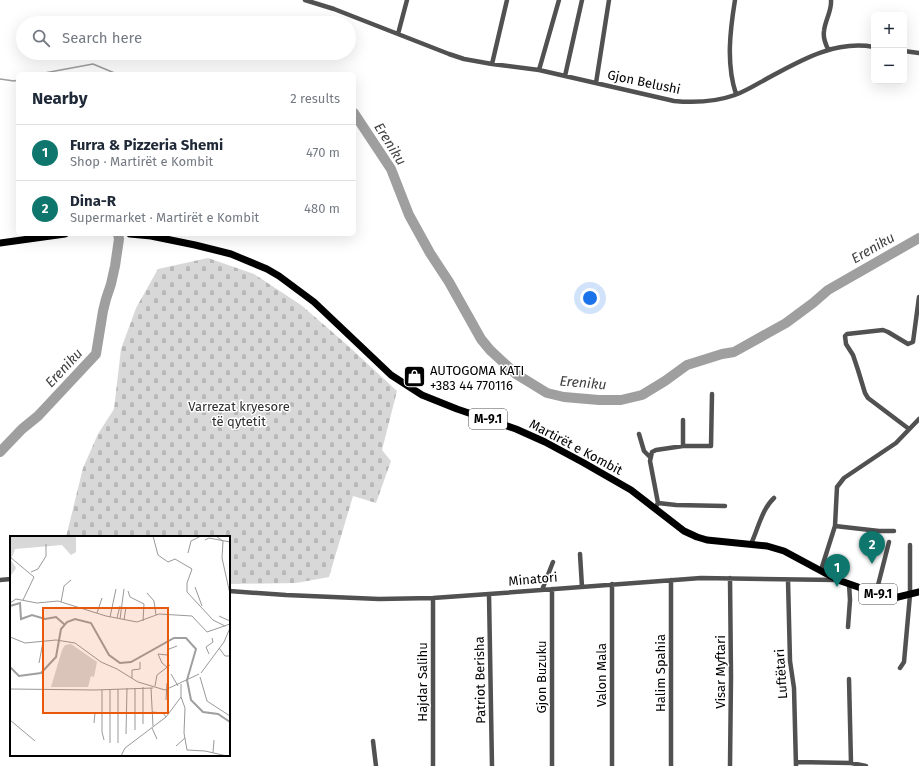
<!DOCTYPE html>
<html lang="en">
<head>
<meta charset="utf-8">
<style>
	:root { --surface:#fff; --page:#f6f6f7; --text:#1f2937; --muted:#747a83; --line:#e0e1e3; --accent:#0f766e }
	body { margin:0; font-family:"Fira Sans",sans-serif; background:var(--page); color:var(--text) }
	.controls { position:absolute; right:12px; top:12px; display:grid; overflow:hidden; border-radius:6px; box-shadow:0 4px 16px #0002 }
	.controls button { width:36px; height:36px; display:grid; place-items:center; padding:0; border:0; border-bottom:1px solid var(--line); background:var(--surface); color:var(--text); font:20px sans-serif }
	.you { position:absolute; left:590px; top:298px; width:14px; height:14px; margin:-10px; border:3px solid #fff; border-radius:50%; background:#1a73e8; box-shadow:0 0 0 6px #1a73e833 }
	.badge { display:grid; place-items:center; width:26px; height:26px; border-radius:50%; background:var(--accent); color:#fff; font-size:13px; font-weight:700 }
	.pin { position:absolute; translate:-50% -33px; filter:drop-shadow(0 1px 2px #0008) }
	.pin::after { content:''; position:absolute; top:21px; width:14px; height:12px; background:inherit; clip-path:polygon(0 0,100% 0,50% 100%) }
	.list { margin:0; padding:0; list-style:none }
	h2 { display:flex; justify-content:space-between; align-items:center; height:52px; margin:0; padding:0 16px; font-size:17px }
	h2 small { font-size:13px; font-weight:400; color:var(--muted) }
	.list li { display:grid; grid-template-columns:26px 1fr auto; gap:12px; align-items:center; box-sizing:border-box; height:56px; padding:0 16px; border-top:1px solid var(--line) }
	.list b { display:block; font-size:15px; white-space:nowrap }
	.list p { margin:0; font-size:13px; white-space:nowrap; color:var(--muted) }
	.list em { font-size:13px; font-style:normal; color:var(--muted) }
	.icon { flex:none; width:22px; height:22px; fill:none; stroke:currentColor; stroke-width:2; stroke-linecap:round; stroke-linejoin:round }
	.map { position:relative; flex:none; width:919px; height:766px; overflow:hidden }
	.search { position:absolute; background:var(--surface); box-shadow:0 4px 16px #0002; left:16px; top:16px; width:340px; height:44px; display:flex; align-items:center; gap:10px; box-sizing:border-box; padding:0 14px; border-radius:22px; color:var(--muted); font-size:15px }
	.panel { position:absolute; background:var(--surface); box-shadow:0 4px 16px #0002; left:16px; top:72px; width:340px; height:164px; border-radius:6px }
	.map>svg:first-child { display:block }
	.cemetery { fill:url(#cemetery-stones) }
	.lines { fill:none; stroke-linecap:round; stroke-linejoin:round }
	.stream { stroke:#9f9f9f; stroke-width:1.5 }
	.river { stroke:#9f9f9f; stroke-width:10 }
	.minor { stroke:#515151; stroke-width:4.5 }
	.primary { stroke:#000; stroke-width:7 }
	.labels { text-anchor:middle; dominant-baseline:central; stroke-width:3; stroke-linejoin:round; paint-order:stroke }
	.shield { fill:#fff; stroke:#4c4c4c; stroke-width:1 }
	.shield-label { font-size:12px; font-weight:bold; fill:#000 }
	.street-label { font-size:13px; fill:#000; stroke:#fff }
	.poi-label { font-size:13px; fill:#000; stroke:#fff; text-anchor:start }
	.park-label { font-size:13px; fill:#2f2f2f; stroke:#fff }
	.water-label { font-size:14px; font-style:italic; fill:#404040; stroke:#fff }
	.inset-river { fill:none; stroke:#9f9f9f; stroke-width:2 }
	.inset-road { fill:none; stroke:#999; stroke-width:1 }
	.view { fill:#e8590c; fill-opacity:0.15; stroke:#e8590c; stroke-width:2 }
	.inset-edge { fill:none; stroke:#000; stroke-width:2 }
</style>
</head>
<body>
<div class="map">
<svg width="919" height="766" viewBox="0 0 919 766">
	<defs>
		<pattern id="cemetery-stones" width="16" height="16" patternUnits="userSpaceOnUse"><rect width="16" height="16" fill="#d8d8d8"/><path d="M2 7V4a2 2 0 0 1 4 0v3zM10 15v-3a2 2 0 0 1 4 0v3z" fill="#b8b8b8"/></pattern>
	</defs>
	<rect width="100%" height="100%" fill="#fff"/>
	<path class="cemetery" d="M208,258L254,274L301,305L345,343L397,391L382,450L391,461L376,503L353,496L329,577L296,583L229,584V537H66L83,468L98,434L114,409L121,349L136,308L158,269Z"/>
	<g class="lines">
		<path class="stream" d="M39,74L93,64L117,74
			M0,79L14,81L18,80"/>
		<path class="river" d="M354,113L391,169L409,215L430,253L449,282L481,339L490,350L516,374L547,393L564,397L599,400H621L642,395L665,381L687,365L722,354L734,352L786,323L813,303L828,290L919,238
			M0,452L22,429L38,416L96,354L103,311L106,299L111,284L115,266L119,239L118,234"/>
		<path class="minor" d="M305,0L334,9L449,54L464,59L492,64L539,70L674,101C695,103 715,102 735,95C746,91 757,84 768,78C801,60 835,40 874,47
			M735,0C730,31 726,64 736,94
			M398,34L407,0
			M828,49C825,43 823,37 824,31C825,20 832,11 831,0
			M904,51L919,53
			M492,64L507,0
			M539,70L559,0
			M565,76L582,0
			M596,83L609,0
			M683,420V446
			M909,429L868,398L865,393L858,370L853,355L846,344L845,336L847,334L883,330L888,332L908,344L913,342L919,297
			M639,434L644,451L650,457
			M658,503L676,505L725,506
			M655,508L658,503L650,461L652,452L656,450L683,446H711L712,394
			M835,526L879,531H894
			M751,544C758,529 762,509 774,498
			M580,554L582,587
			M821,570L835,526L837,487L844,478L896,443L919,419
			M0,580L11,579
			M788,580L790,661L794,688L796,766
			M542,590L553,562
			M229,591L286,595L379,599L433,598L489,594L701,578L837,580
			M876,593L889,542
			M489,594L492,766
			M848,627L850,600L849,584
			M900,668L904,662L910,595V545
			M849,679L851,763
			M373,741L376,766
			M796,762L851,763L866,766
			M433,766V598
			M552,766V589
			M612,766V584
			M671,766V580
			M730,766L731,677L730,578"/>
		<path class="primary" d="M130,234L151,236L195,245L231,254L267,269L279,276L314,302L391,375L422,395L457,409L516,429L545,442L584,463L631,490L684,531L697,537L707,540L767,546L784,551L838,580L878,594L894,598L919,592
			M0,243L65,234"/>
	</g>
	<defs>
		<symbol id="shop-square" viewBox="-11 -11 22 22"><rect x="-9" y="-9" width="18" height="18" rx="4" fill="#000" stroke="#fff"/><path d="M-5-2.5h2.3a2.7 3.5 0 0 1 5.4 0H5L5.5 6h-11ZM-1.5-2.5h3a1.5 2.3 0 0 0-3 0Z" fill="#fff"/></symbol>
	</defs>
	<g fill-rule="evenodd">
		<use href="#shop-square" x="402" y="364" width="25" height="25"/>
	</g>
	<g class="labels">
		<g class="shield">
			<rect x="469" y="409" width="38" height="20" rx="3"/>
			<rect x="859" y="584" width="38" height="20" rx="3"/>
		</g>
		<g class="shield-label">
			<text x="488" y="419">M-9.1</text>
			<text x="878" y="594">M-9.1</text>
		</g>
		<g class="street-label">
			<text transform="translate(644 82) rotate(12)">Gjon Belushi</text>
			<text transform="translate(576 447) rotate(28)">Martirët e Kombit</text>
			<text transform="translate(533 579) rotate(-5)">Minatori</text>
			<text transform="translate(720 672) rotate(-90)">Visar Myftari</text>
			<text transform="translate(660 673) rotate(-90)">Halim Spahia</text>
			<text transform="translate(781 674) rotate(-94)">Luftëtari</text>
			<text transform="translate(601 675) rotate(-90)">Valon Mala</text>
			<text transform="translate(541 677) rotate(-90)">Gjon Buzuku</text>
			<text transform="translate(480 680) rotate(-91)">Patriot Berisha</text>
			<text transform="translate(422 682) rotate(-90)">Hajdar Salihu</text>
		</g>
		<g class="poi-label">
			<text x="430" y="370">AUTOGOMA KATI<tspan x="430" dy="15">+383 44 770116</tspan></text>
		</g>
		<g class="park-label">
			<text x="239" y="406">Varrezat kryesore<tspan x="239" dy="15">të qytetit</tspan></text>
		</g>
		<g class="water-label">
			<text transform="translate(390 144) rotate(58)">Ereniku</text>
			<text transform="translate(873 248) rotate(-30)">Ereniku</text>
			<text transform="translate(64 368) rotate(-47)">Ereniku</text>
			<text transform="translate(583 383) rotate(5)">Ereniku</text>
		</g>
	</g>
	<g transform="translate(10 536)">
		<rect width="220" height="220" fill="#fff"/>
		<path d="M0,0H66V16L61,19L52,9L5,13L1,24L6,32L0,41Z" fill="#d8d8d8"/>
		<path d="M61,108L87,126L84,141L81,140L78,151H41L52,114L55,109Z" fill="#d8d8d8"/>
		<path class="inset-river" d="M0,70L10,67L11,83L22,79L35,83L46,81L54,88M0,131L9,140L31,137L46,121L51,93L57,86L65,83L81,87L99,119L110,127L121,126L164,102H176L186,113L177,144L181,164L193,176L208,178L220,186"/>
		<path class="inset-road" d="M143,0L148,19L158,26L165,23L182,33L177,47V56L203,84L215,90M206,0L213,5L212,22L220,58M195,4L199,2L220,6M178,17L181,5L191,0M0,21L24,41L13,64M21,36L28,33L36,20V8M185,51L192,70M118,55L120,61L134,68L133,85M137,57L144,65L146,79M51,66L54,50L61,44M0,67L6,63L27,67L48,65L96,80L127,86L149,78L182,80L197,96L220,88M87,77L92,62M209,80L220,85M100,81L106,53M107,82L110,70M110,83L114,53M114,84L116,71M0,101L15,107L46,104L65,107L91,126L107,133L128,146L155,154L189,138M209,112L215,120H220M199,118L196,111L203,106L202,102M29,127L33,106M157,131L152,127L148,118L157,119L159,113L167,110M191,137L214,106L220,92M161,138L168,150M190,141L197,165L220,180M122,142V134L130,133V126M145,150L147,139L160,129M133,151V188M125,152V194M141,152L143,190M0,153L85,154L143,152M92,154V196L94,204M171,161L175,172L174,197L177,214L195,215L217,220M156,164L157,147M142,176L153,177L156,181M0,184L25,205M84,187L85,177H133M142,192L147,203M116,198L117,152M100,207V153M108,207V153M166,210L175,202M203,217L204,204M111,220L115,212L156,181L171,161V148"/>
		<path class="view" d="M33,72H158V177H33Z"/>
		<rect width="220" height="220" class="inset-edge"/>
	</g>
</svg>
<div class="controls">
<button>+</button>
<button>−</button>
</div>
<div class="you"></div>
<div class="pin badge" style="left:837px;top:587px">1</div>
<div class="pin badge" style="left:872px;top:564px">2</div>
<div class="search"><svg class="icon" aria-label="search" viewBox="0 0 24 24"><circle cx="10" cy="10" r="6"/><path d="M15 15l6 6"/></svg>Search here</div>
<section class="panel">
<h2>Nearby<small>2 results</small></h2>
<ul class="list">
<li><span class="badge">1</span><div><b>Furra &amp; Pizzeria Shemi</b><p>Shop · Martirët e Kombit</p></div><em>470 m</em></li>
<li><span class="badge">2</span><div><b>Dina-R</b><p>Supermarket · Martirët e Kombit</p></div><em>480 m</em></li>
</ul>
</section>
</div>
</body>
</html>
